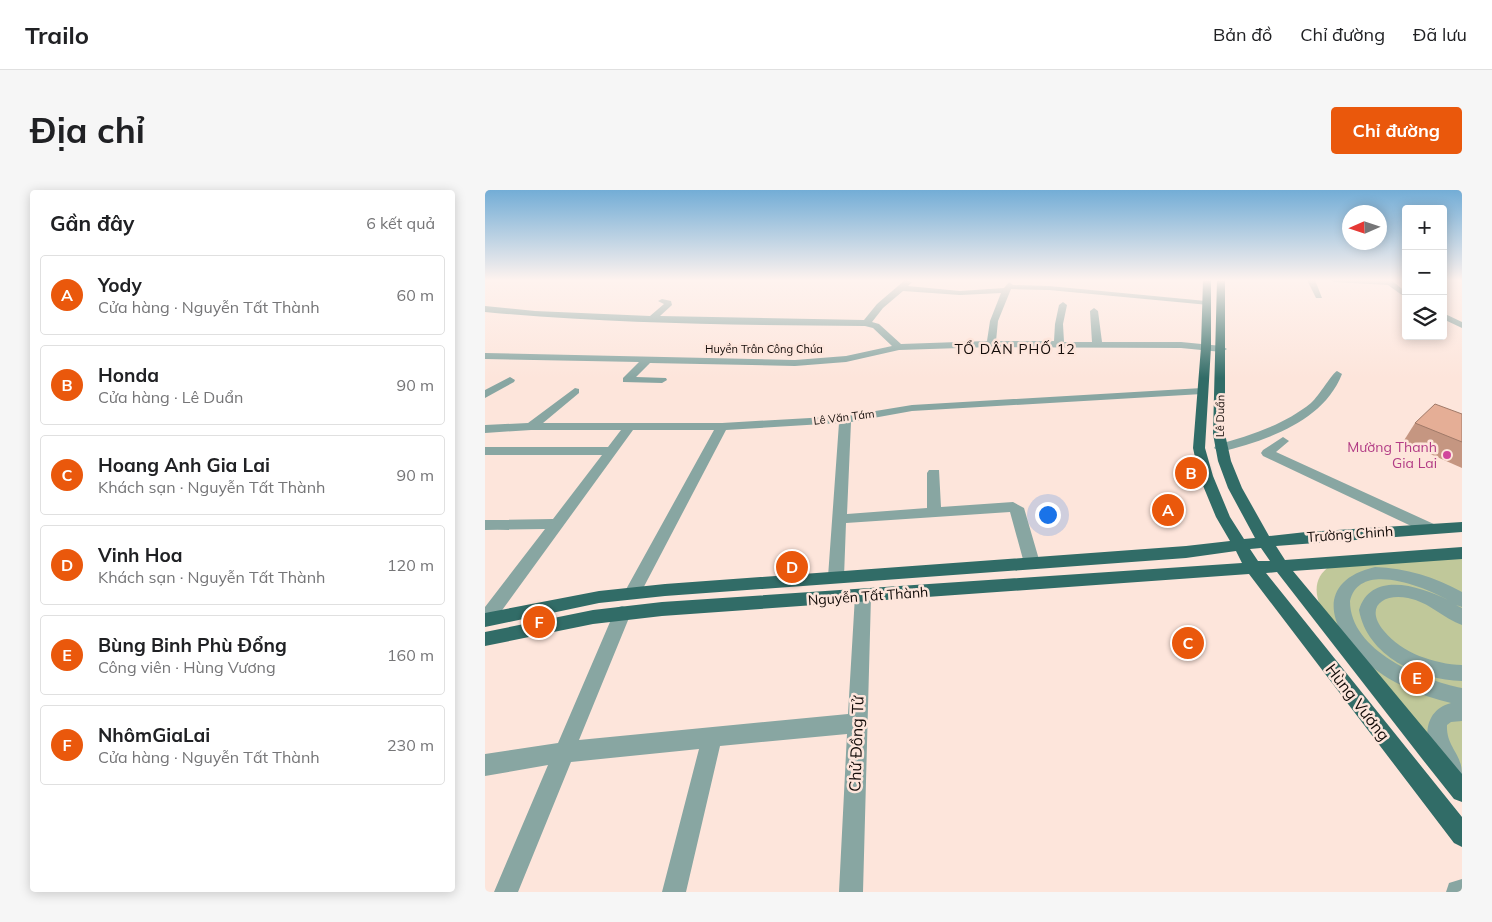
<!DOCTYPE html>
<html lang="vi">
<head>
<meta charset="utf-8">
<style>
	:root { --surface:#fff; --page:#f6f6f6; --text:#202124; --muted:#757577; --line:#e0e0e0; --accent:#ea580c }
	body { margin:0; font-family:Mulish,sans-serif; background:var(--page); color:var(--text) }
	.controls { position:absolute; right:15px; top:15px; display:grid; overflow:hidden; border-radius:5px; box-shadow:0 2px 12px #0003 }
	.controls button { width:45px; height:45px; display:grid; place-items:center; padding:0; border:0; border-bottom:1px solid var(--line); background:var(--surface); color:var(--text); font:25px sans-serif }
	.compass { position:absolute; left:857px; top:15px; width:45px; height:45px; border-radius:50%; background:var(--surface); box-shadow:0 2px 12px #0003; rotate:267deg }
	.you { position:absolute; left:562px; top:324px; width:18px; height:18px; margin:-12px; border:4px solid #fff; border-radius:50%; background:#1a73e8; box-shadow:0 0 0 8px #1a73e833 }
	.badge { display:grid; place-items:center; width:32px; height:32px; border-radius:50%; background:var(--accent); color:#fff; font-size:16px; font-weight:700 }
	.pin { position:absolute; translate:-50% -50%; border:2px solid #fff; box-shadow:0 1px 5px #0006 }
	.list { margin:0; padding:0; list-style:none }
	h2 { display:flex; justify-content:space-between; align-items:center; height:65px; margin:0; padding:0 20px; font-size:21px }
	h2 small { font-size:16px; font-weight:400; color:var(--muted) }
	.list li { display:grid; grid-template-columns:32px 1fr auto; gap:15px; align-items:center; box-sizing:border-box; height:80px; margin:0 10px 10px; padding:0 10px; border:1px solid var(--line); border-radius:5px }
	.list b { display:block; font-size:19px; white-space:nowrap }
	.list p { margin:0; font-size:16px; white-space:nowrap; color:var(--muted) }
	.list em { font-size:16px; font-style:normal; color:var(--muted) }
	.icon { flex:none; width:28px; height:28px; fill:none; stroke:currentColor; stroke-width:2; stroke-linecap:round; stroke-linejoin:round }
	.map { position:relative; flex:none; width:977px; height:702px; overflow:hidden; border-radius:5px }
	header { display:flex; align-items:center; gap:30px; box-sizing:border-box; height:70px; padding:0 25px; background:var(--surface); border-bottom:1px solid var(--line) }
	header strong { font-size:24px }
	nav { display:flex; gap:28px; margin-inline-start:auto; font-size:18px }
	.intro { display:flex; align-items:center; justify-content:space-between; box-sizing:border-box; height:120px; padding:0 30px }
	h1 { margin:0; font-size:35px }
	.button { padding:12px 22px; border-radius:5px; background:var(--accent); color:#fff; font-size:18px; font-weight:700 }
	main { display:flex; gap:30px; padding:0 30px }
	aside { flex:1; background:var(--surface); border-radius:5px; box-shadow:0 2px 12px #0003 }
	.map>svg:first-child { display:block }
	.green { fill:#c0c89a }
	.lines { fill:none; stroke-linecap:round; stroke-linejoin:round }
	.minor { fill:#88a6a2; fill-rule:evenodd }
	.major { fill:#316c67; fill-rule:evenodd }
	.wall { fill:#c59681 }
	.building { fill:#e5ae96; stroke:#a07a69 }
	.hotel-dot { fill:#d1479c; stroke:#fde5db; stroke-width:2 }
	.labels { text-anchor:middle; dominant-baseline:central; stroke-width:5; stroke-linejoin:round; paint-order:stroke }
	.far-street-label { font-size:11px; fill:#130c09; stroke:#fde5db }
	.far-quarter-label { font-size:14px; letter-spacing:1px; fill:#130c09; stroke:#fde5db }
	.hotel-label { font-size:14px; fill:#b23c85; stroke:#fde5db; text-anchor:end }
	.street-label { font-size:14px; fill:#130c09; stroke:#fde5db }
	.near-street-label { font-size:16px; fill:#130c09; stroke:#fde5db }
</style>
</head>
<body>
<header>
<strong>Trailo</strong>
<nav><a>Bản đồ</a><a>Chỉ đường</a><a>Đã lưu</a></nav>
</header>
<div class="intro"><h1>Địa chỉ</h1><a class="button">Chỉ đường</a></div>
<main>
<aside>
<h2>Gần đây<small>6 kết quả</small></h2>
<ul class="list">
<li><span class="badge">A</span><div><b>Yody</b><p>Cửa hàng · Nguyễn Tất Thành</p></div><em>60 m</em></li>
<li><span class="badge">B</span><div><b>Honda</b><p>Cửa hàng · Lê Duẩn</p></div><em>90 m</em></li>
<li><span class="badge">C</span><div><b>Hoang Anh Gia Lai</b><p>Khách sạn · Nguyễn Tất Thành</p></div><em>90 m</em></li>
<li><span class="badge">D</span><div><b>Vinh Hoa</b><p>Khách sạn · Nguyễn Tất Thành</p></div><em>120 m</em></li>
<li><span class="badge">E</span><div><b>Bùng Binh Phù Đổng</b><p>Công viên · Hùng Vương</p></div><em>160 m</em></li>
<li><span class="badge">F</span><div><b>NhômGiaLai</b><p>Cửa hàng · Nguyễn Tất Thành</p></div><em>230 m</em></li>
</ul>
</aside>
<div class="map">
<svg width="977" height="702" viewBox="0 0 977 702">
	<rect width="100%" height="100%" fill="#fde5db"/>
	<path class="green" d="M977,366V597L836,419C829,401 829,387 846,375Z"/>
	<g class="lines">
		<path class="minor" d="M420,90L427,92L423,96L475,101L519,98L524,92L528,95L564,96L721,111L725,113L724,115L564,100L526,99L513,131L511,151H569L570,134L574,115L578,112L582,115L578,134L579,152H607L605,121L609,118L613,121L617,152H696L737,156L742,159L737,162L696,158L506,157L414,160L361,172L310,176L165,173L151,187L181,188L182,190L177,193L138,192V188L154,172L0,169V163L310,170L361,166L407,156L388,138L380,136C254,135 126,134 0,122V116L50,121L165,126L179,114L173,111L177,109L186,111L187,115L175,126L379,130L392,114ZM418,101L475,105L516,103L505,131L502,151L416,154L394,134L387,132L398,118Z
			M822,90H830L837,108H831Z
			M845,90H906L921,102V108L903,95L849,92Z
			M958,123L977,132V138L958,129Z
			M852,181L857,184C838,232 782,250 735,262L729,258L731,255C764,246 799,235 826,213C834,206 848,182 852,181Z
			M25,187L30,190L29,192L0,208V200Z
			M90,198L94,199V203L58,233H237L360,226L427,215L717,198L722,201L717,204L427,221L366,232L362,324L442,318V283L444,280H454L456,317L528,312L539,318L555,373L553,377H541L539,373L525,322L361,333L359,387L357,391L351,393L345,391L343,387L354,233L241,240L153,408L147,409L141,408L139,403L229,240H148L7,434L0,436V417L60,339L0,340V330L68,329L117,265H0V257H123L136,240H46L0,243V235L43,233Z
			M798,247L804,251L791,262L951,335L953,339L951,343H941L778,266L776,263L778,260Z
			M890,377C921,378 950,387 977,402V417L971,415L977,418V435C958,428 944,412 923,408C898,403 879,417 899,441C917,463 949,474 977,475V491C934,490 882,466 874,420C886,380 935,396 963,410C940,397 874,370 865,411C865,461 937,490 977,498V531L966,532L962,535C961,557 977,563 977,584L969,587C941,575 928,523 966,513C936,506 903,492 880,471C843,438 830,391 890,377Z
			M378,400L384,401L386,406L378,702H354L362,544L235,556L201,702H177L214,559L86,572L33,702H9L63,575L0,586V564L73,553L131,418L137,416L143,418L146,423L94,550L363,524L370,406L372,401Z
			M977,689V702H961L964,693Z"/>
		<path class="major" d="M718,90H726V157L720,258L728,286L745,327L759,349L770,348L743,298L733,271L728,244L732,90H740V244L746,271L757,298L784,346L821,342L977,332V342L791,356L800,370L977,357V369L808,381L977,584V612L969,609L938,570L792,382L781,383L977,627V657L969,653L764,384L177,426L108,434L0,456V442L108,420L177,412L757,373L751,361L701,368L180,406L114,413L0,437V423L114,401L180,394L701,356L745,351L731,327L714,286L708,258L716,157ZM776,358L785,371H773L765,359Z"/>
	</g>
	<path class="wall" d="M977,224V278L918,252L930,233Z"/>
	<path class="building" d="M950,214L977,224V252L930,233Z"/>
	<linearGradient id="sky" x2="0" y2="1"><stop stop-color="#73add6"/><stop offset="0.48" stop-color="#fef3ef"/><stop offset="1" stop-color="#fef3ef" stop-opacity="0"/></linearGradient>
	<rect width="977" height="188" fill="url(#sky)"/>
	<circle class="hotel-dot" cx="962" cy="265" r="5"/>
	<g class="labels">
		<g class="far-street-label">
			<text x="279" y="159">Huyền Trân Công Chúa</text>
			<text transform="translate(735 226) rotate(-89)">Lê Duẩn</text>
			<text transform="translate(359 227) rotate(-7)">Lê Văn Tám</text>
		</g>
		<g class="far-quarter-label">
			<text x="530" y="159">TỔ DÂN PHỐ 12</text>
		</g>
		<g class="hotel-label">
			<text x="952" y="257">Mường Thanh<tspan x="952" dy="16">Gia Lai</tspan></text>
		</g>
		<g class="street-label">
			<text transform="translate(865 344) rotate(-4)">Trường Chinh</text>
			<text transform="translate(383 406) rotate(-4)">Nguyễn Tất Thành</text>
		</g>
		<g class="near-street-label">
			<text transform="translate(873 512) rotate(52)">Hùng Vương</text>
			<text transform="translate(371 554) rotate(-88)">Chử Đồng Tử</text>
		</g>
	</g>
</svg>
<div class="controls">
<button>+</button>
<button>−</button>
<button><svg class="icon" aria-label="layers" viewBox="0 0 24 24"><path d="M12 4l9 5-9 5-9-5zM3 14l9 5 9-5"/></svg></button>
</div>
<svg class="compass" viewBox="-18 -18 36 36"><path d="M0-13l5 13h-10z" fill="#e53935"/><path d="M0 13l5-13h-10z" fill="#757577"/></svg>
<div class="you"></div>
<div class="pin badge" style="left:683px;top:320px">A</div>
<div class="pin badge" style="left:706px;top:283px">B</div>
<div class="pin badge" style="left:703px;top:453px">C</div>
<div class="pin badge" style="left:307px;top:377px">D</div>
<div class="pin badge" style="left:932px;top:488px">E</div>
<div class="pin badge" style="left:54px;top:432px">F</div>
</div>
</main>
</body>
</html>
